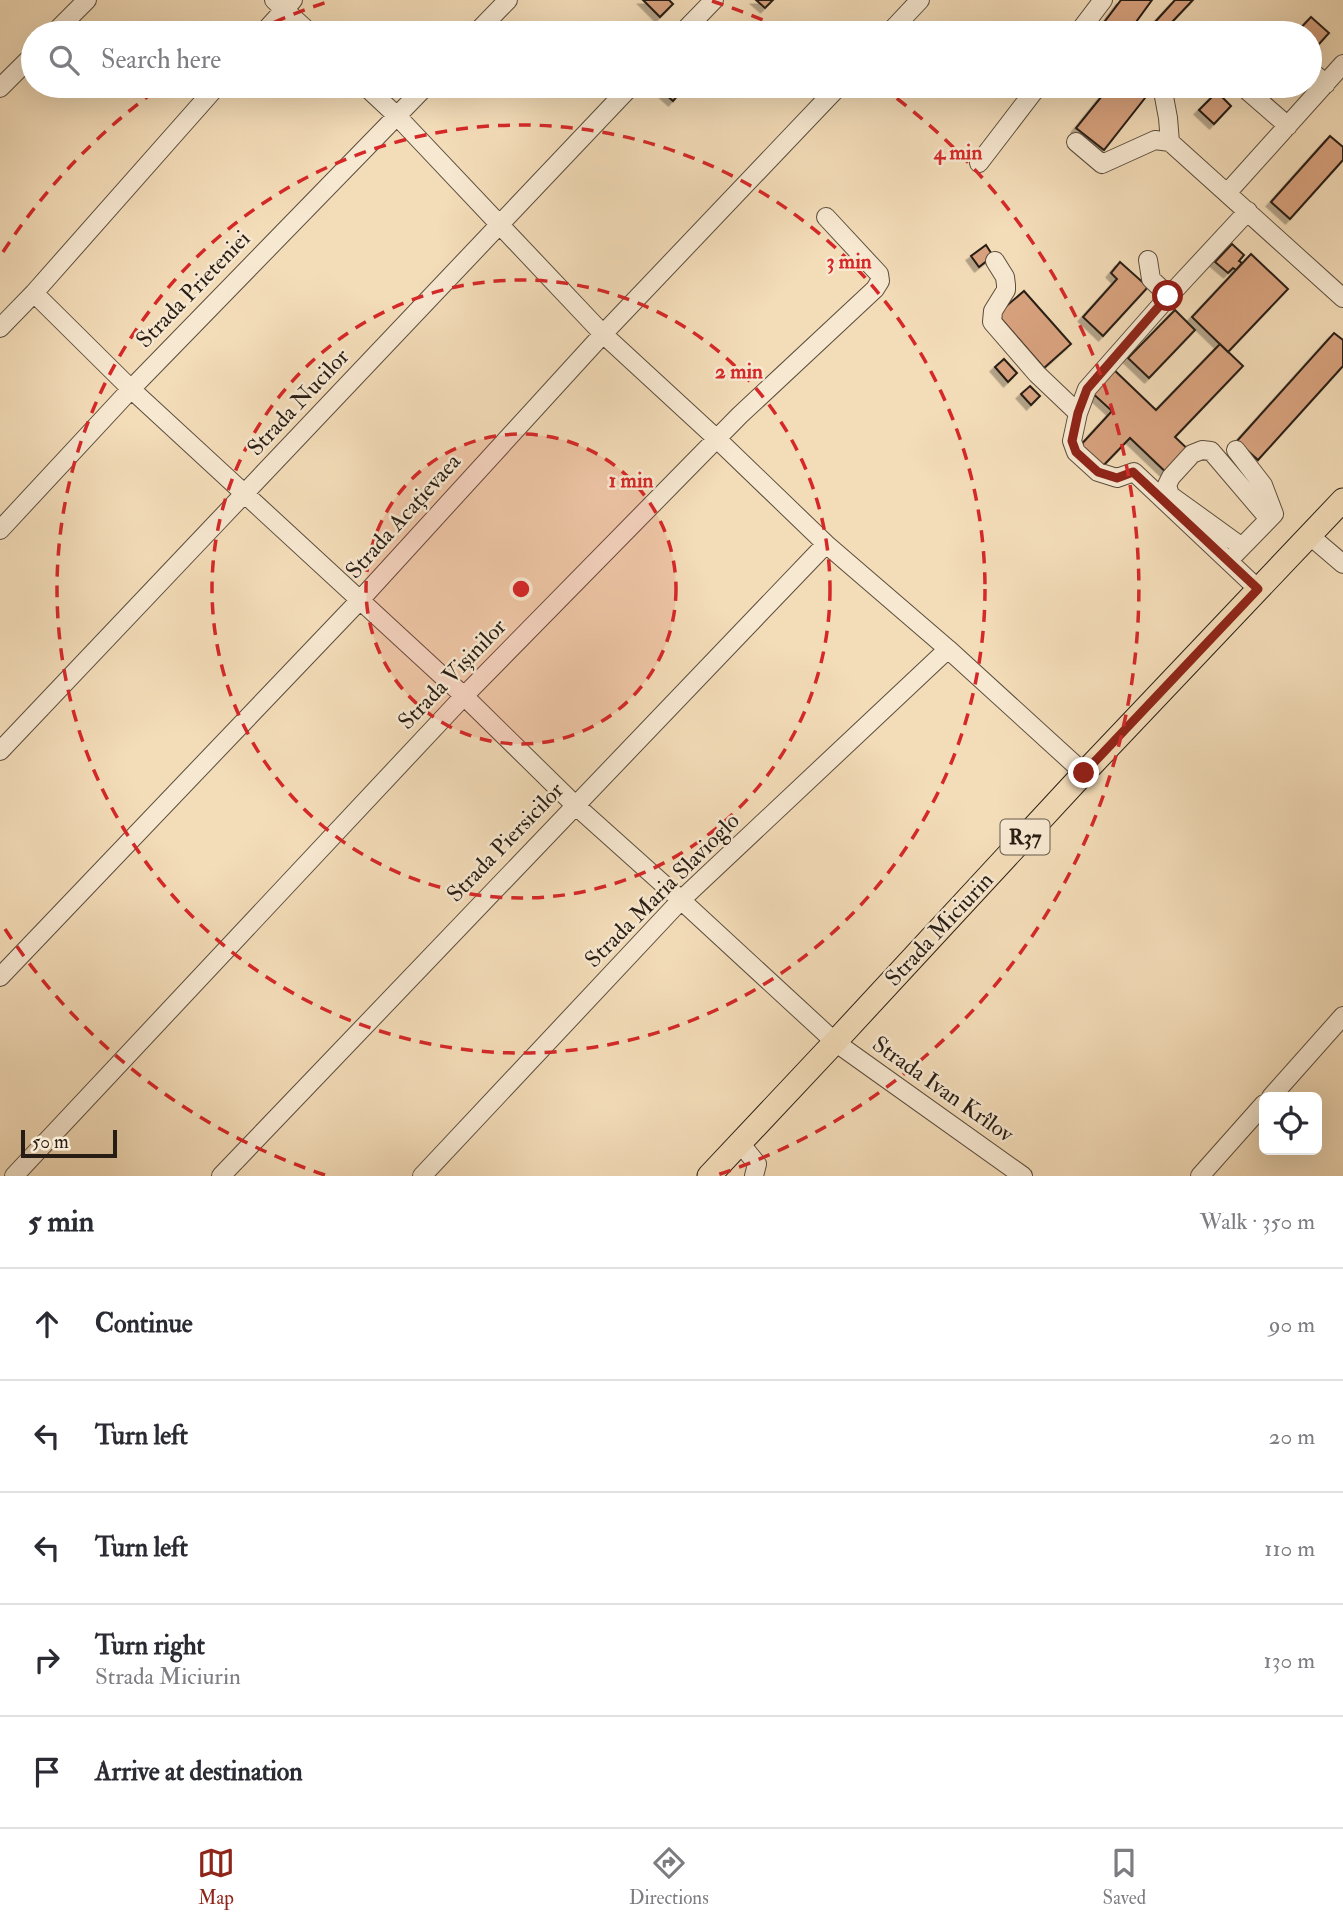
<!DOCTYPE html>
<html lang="en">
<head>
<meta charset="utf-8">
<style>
	:root { --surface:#fff; --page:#f7f7f7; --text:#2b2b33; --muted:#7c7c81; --line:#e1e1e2; --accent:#8f2418 }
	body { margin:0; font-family:"IM FELL Double Pica",serif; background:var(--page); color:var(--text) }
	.controls { position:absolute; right:21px; bottom:21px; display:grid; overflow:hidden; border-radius:10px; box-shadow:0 7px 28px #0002 }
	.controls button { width:63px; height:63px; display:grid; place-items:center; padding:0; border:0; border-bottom:2px solid var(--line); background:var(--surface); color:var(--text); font:35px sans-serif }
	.scale { position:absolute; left:21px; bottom:18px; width:96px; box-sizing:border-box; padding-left:7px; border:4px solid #281d14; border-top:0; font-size:19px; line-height:24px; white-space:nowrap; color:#281d14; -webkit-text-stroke:5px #f7e8d1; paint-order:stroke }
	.stop { position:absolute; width:21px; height:21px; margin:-16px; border:5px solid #8f2418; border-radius:50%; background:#fff }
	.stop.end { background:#8f2418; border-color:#fff; box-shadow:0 2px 7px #0008 }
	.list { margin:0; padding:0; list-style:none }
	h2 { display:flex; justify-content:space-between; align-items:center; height:91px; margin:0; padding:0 28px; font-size:30px }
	h2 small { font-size:23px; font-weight:400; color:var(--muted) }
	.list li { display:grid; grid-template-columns:46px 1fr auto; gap:21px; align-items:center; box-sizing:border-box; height:112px; padding:0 28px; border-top:2px solid var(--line) }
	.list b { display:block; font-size:26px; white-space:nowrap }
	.list p { margin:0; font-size:23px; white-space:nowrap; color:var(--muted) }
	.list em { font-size:23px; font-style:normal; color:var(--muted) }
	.icon { flex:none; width:38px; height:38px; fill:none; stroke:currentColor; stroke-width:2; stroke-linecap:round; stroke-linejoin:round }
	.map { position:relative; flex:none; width:1343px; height:1176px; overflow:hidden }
	.search { position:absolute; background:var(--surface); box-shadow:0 7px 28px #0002; left:21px; right:21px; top:21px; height:77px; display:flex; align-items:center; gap:18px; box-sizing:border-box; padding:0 24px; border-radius:38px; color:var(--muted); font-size:26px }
	.sheet { height:651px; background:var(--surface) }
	nav { display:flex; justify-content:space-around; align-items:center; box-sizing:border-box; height:98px; border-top:2px solid var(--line); background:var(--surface); font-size:19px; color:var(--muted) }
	nav a { display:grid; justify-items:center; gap:4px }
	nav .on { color:var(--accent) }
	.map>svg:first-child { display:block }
	.building { fill:#d8a27e; stroke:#281d14; stroke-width:2; filter:url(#shadow) }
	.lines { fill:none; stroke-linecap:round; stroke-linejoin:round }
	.minor-casing { stroke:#5b4d3d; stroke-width:20 }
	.major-casing { stroke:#281d14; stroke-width:25 }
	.minor { stroke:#f7e8d1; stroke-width:18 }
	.major { stroke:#f3dcb8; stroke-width:23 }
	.route { stroke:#8f2418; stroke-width:9 }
	.ring { fill:none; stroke:#d62828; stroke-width:3.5; stroke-dasharray:12 9 }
	.labels { text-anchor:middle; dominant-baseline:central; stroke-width:5; stroke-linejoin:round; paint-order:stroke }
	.shield { fill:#f7e8d1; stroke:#665a4d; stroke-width:2 }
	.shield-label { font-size:21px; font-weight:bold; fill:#281d14 }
	.street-label { font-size:23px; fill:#281d14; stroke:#f7e8d1 }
	.centre { fill:#d62828; stroke:#f7e8d1; stroke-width:3.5 }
	.ring-label { font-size:21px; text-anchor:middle; font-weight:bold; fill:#d62828; stroke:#f7e8d1; stroke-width:5; stroke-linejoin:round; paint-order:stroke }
</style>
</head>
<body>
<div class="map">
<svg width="1343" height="1176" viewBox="0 0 1343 1176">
	<defs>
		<filter id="shadow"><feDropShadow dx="-4.5" dy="4.5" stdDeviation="0" flood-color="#0004"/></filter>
	</defs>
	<rect width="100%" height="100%" fill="#f3dcb8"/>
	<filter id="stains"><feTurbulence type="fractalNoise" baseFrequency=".00286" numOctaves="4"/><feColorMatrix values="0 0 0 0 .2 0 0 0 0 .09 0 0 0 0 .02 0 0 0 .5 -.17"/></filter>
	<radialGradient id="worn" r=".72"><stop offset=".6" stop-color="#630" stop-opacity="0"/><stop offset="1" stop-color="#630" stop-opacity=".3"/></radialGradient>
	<path class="building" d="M643,0H669L673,4L660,17Z
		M756,0H773L765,8Z
		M1121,0H1152L1128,33H1096Z
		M1175,0H1193L1173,21L1187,33H1168L1155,22Z
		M1311,17L1329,33L1310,54V33H1296Z
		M656,86H686L673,101Z
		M1110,86H1130L1145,98L1104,150L1076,128Z
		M1217,92L1231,106L1214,124L1199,110Z
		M1330,136L1343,147V160L1290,219L1271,202Z
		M1232,244L1244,255L1239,261L1242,263L1236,270L1233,268L1228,273L1215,262Z
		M986,245L993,256L979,267L971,256Z
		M1251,254L1288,289L1228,352L1192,317Z
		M1120,262L1148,287L1103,336L1083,317L1117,279L1111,273Z
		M1024,291L1071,344L1044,368L997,314Z
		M1175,310L1195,330L1149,378L1128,358Z
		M1334,333L1343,340V366L1258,460L1237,441Z
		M1220,344L1243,366L1175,437L1195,456L1173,479L1130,438L1100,469L1078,448L1112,411L1089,390L1111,367L1156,410Z
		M1004,359L1017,373L1008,382L995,367Z
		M1030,386L1040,396L1031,405L1021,394Z"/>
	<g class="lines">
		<defs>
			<path id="minor" d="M274,0L310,33
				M54,33L87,0
				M263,33L293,0
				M476,33L508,0
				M682,33L714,0
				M889,33L920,0
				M1078,33L1103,0
				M1310,70L1326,84
				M365,86L396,115L603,334L717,439L826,544L948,649L1084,773
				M1162,86L1168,118L1170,142L1343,298
				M1242,86L1288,126
				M0,88L33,55
				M1076,142L1102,164L1155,140L1170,142
				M979,163L1038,86
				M1227,193L1343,64
				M1148,260L1151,279L1169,296
				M995,261L1005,277L1006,285V290L993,311L992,322L1037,374L1078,413L1072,441L1076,452L1098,472L1117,478L1134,472L1258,589
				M34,293L131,389L464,696L575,805L681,900L835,1042L1023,1176
				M0,328L34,293L217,86
				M1078,413L1087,389L1169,296L1248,211
				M0,530L131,389L426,86
				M1309,535L1343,564
				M1242,547L1170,495L1167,485L1171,477L1192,454L1202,450L1211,451L1269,519
				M1235,554L1274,514L1263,485L1236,450
				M0,751C211,530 420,306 631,86
				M0,977L360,600L603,334L839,86
				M1271,1097L1343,1016
				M740,1143L757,1164L754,1176
				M14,1176L464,696L740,415L875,289L880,281L879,274L826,217
				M221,1176L826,544
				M422,1176L681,900L948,649
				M1200,1176L1264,1104"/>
			<path id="major" d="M709,1176L835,1042L1084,773L1343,500"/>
		</defs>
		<use href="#minor" class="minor-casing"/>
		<use href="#major" class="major-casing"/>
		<use href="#minor" class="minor"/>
		<use href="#major" class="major"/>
	</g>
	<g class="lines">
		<path class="route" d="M1084,773L1258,589L1133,472L1117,478L1098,472L1076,452L1072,441L1078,413L1087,389L1168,296"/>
	</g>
	<circle cx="521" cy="589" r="155" fill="#d62828" fill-opacity=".12"/>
	<g class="ring">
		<circle cx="521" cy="589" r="155"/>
		<circle cx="521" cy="589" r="309"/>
		<circle cx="521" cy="589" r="464"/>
		<path d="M325 1175A618 618 0 0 1 3 926M3 252A618 618 0 0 1 162 86M255 31A618 618 0 0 1 330 1M712 1A618 618 0 0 1 787 31M880 86A618 618 0 0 1 717 1175"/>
	</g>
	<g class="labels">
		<rect class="shield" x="1000.5" y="819.5" width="49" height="35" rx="5"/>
		<g class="shield-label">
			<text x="1025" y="837">R37</text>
		</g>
		<g class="street-label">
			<text transform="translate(193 289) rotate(-46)">Strada Prieteniei</text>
			<text transform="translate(298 402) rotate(-47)">Strada Nucilor</text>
			<text transform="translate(403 516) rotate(-48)">Strada Acațievaea</text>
			<text transform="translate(452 674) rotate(-46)">Strada Vișinilor</text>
			<text transform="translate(505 842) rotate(-46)">Strada Piersicilor</text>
			<text transform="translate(662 890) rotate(-45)">Strada Maria Slavioglo</text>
			<text transform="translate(939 929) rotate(-47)">Strada Miciurin</text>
			<text transform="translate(943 1089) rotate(35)">Strada Ivan Krîlov</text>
		</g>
	</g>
	<circle cx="521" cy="589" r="10" class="centre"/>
	<g class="ring-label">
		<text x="958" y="159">4 min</text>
		<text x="849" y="268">3 min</text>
		<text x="739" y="378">2 min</text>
		<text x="631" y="487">1 min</text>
	</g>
	<rect width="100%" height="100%" filter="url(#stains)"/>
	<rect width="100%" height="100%" fill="url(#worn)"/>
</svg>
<div class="controls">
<button><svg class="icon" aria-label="locate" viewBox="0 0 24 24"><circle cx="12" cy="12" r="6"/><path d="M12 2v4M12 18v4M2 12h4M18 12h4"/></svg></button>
</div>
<div class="scale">50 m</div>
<div class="stop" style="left:1168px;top:296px"></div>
<div class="stop end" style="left:1084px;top:773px"></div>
<div class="search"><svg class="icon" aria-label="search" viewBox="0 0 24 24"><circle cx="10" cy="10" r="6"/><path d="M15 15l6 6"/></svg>Search here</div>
</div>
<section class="sheet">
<h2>5 min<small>Walk · 350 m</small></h2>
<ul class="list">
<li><svg class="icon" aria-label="ahead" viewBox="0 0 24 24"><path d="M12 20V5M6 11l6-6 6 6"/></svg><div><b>Continue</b></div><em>90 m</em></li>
<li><svg class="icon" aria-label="left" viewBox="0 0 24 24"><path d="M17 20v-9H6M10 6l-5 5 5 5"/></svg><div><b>Turn left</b></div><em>20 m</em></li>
<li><svg class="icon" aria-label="left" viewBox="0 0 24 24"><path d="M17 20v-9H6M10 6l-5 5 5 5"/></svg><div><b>Turn left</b></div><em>110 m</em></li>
<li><svg class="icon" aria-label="right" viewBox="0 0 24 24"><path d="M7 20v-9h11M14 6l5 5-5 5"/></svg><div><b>Turn right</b><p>Strada Miciurin</p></div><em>130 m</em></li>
<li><svg class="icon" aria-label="arrive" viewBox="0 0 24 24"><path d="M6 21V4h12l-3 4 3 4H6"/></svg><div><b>Arrive at destination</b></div></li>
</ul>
</section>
<nav>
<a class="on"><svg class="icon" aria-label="map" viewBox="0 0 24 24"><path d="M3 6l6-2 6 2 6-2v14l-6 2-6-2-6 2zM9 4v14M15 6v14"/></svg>Map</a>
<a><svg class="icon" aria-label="directions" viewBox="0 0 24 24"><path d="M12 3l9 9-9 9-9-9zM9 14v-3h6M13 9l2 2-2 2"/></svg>Directions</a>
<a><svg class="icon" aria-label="saved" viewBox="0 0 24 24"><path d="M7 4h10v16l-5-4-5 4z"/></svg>Saved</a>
</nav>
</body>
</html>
